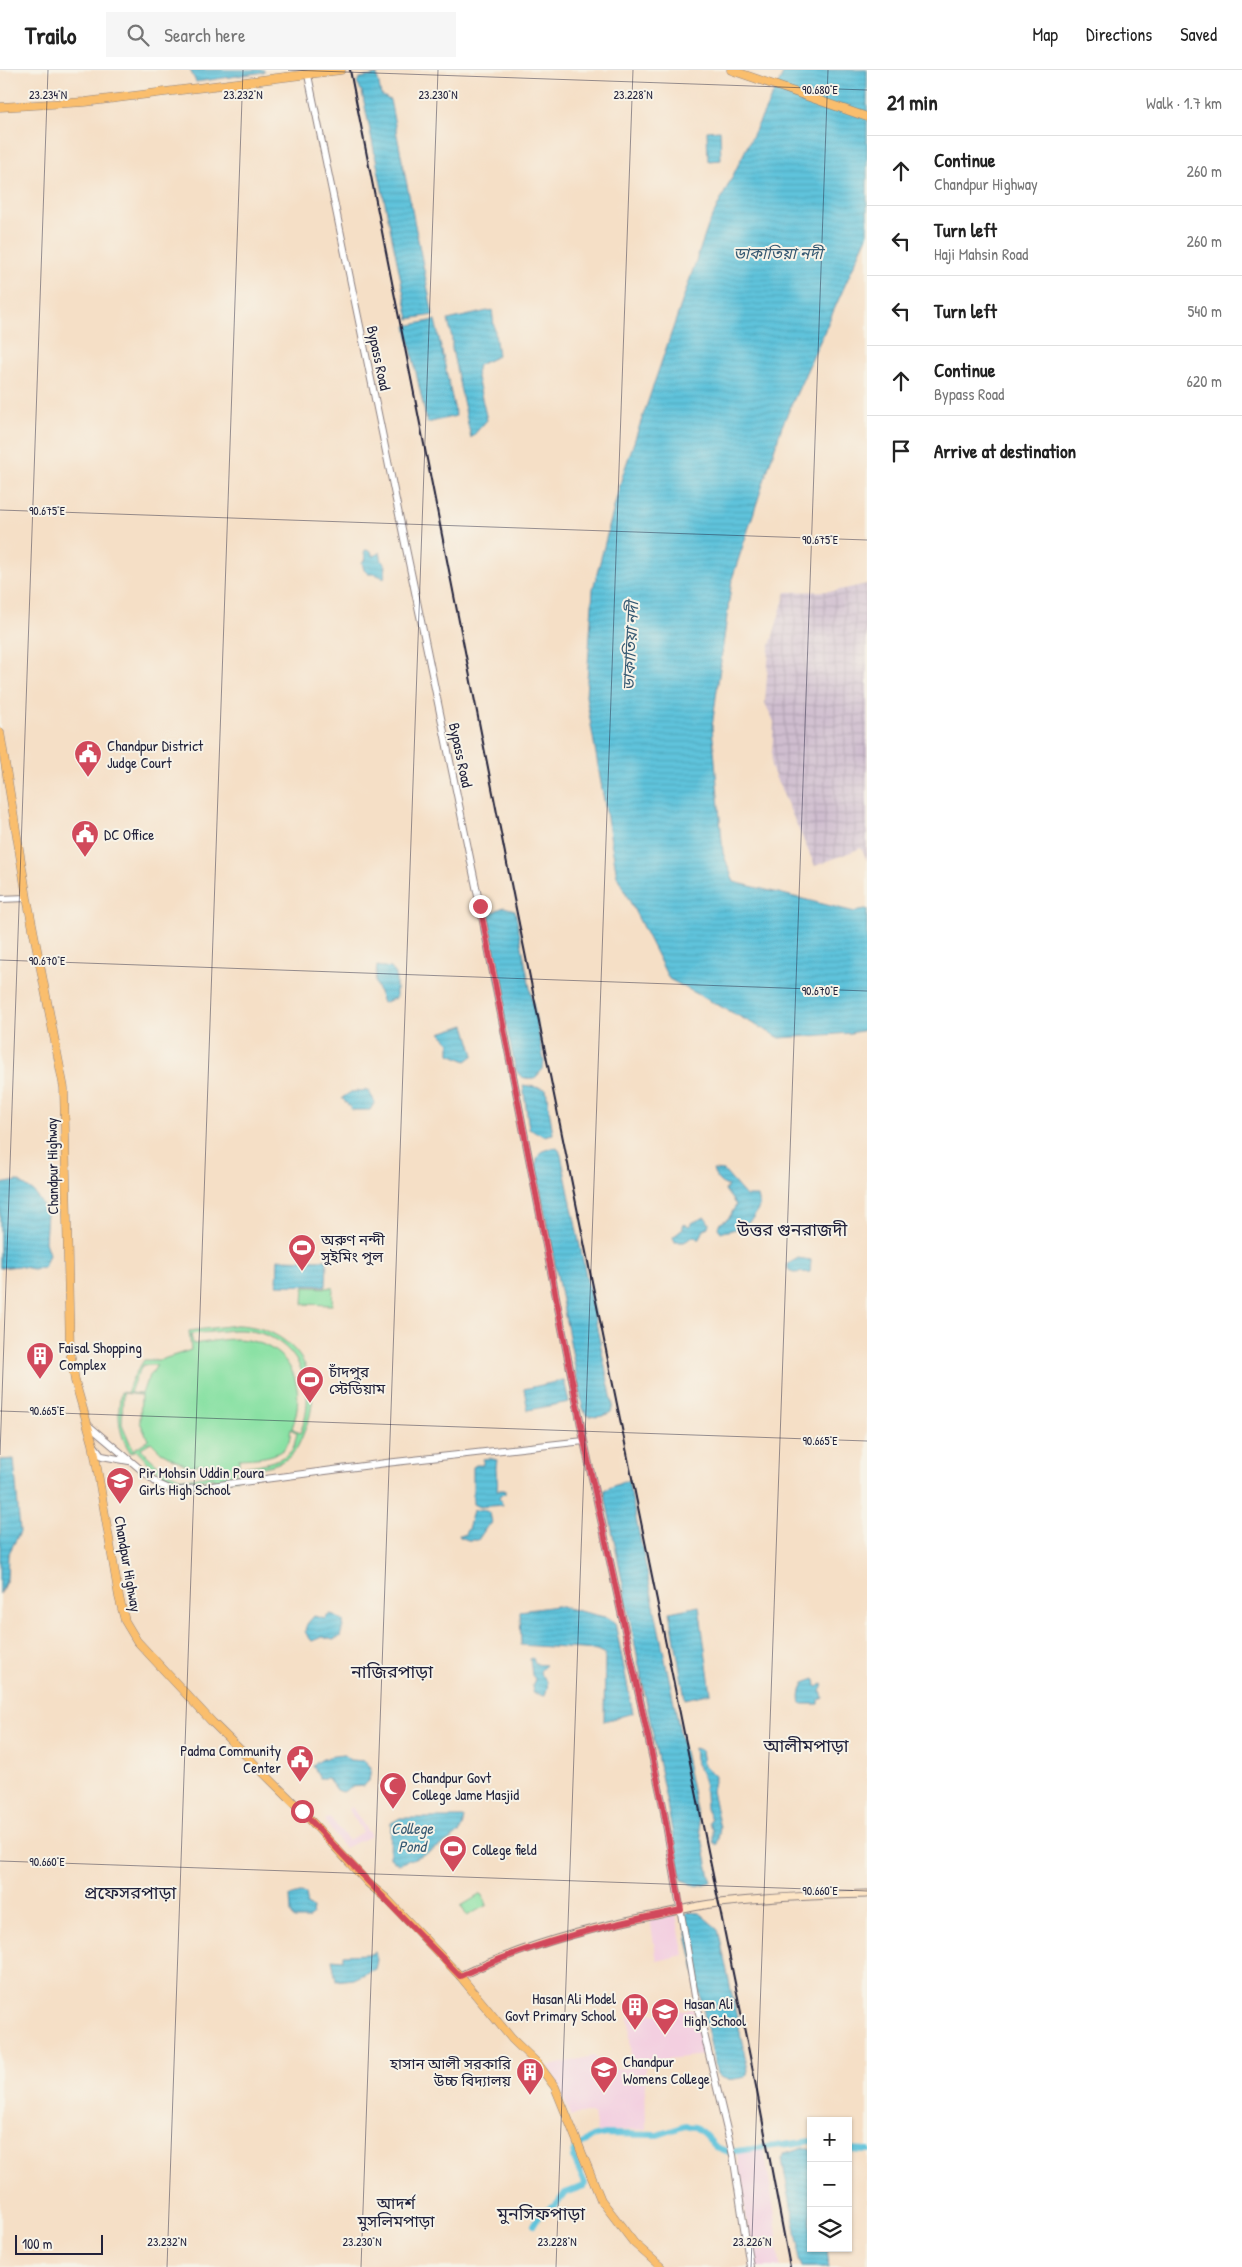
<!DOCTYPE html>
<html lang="en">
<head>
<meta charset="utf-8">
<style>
	:root { --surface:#fff; --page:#f6f6f6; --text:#222; --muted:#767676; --line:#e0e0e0 }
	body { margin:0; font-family:"Patrick Hand","Noto Sans Bengali",sans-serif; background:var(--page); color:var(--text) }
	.controls { position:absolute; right:15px; bottom:15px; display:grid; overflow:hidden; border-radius:0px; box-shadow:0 1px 4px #0004 }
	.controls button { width:45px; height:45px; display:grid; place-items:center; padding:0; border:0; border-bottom:1px solid var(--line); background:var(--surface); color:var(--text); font:25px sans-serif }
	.scale { position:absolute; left:15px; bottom:12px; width:88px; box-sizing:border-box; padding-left:5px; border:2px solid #22223b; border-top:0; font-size:14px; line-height:18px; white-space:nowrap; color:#22223b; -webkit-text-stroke:4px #f7f3e8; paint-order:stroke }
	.stop { position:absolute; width:15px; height:15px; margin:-11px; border:4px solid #d1495b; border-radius:50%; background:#fff }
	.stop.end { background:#d1495b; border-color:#fff; box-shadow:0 1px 5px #0008 }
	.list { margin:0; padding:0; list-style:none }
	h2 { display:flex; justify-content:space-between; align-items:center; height:65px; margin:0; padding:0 20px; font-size:21px }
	h2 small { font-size:16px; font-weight:400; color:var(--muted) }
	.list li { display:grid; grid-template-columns:32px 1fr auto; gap:15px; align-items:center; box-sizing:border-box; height:70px; padding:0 20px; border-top:1px solid var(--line) }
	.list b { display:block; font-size:19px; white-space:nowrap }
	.list p { margin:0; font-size:16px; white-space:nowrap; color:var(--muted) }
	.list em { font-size:16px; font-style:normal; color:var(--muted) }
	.icon { flex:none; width:28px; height:28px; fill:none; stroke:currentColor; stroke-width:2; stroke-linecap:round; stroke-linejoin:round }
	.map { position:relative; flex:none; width:867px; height:2197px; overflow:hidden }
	header { display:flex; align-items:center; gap:30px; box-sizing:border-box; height:70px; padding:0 25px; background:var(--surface); border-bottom:1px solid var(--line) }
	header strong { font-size:24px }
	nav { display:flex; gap:28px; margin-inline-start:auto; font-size:18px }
	.search { width:350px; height:45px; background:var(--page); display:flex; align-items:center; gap:12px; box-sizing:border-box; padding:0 18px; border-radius:0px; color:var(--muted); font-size:19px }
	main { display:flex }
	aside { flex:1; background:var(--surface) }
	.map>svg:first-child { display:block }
	.built { fill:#f3cfe0 }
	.industrial { fill:url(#industrial-grid) }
	.garden { fill:#8ae1a4; stroke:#568270; fill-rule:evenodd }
	.water { fill:url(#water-rules); stroke:#40728b }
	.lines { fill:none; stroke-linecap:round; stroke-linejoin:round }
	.canal { stroke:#5ec3db; stroke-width:6 }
	.tertiary-casing { stroke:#8c8080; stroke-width:8 }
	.secondary-casing { stroke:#8c8080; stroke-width:9 }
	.primary-casing { stroke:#8c8080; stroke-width:9 }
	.tertiary { stroke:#fff; stroke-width:6 }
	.secondary { stroke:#fde5c5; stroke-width:7 }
	.primary { stroke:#fabe6d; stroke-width:8 }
	.rail { stroke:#22223b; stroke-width:2 }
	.route { stroke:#d1495b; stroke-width:6 }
	.ticks { fill:none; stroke:#22223b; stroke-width:1; stroke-opacity:0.45 }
	.labels { text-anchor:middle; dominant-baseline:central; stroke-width:4; stroke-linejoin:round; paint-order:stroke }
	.street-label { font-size:15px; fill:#22223b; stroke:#f7f3e8 }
	.poi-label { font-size:15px; fill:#22223b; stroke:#f7f3e8; text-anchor:start }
	.water-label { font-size:16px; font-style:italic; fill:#375a73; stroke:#f7f3e8 }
	.neighbourhood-label { font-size:16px; fill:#22223b; stroke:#f7f3e8 }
	.quarter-label { font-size:18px; fill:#22223b; stroke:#f7f3e8 }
	.ticks-label { font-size:12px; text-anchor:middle; fill:#22223b; stroke:#f7f3e8; stroke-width:4; stroke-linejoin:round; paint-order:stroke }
</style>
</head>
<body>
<header>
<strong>Trailo</strong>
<div class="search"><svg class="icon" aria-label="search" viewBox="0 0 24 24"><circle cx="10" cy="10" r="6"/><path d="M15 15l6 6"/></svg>Search here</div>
<nav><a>Map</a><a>Directions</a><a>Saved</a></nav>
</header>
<main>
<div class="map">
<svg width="867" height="2197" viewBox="0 0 867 2197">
	<defs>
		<pattern id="industrial-grid" width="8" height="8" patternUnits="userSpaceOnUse" patternTransform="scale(1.25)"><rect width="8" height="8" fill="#cfbdcf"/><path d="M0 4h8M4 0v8" fill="none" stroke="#b1a2b3"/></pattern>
		<pattern id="water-rules" width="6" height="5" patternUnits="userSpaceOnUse" patternTransform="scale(1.25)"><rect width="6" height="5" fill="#5ec3db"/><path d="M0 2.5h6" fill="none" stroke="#51a7bd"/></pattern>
	</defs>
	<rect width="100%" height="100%" fill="#f7f3e8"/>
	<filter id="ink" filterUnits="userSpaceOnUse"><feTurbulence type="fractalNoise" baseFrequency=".02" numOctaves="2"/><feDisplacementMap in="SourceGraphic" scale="10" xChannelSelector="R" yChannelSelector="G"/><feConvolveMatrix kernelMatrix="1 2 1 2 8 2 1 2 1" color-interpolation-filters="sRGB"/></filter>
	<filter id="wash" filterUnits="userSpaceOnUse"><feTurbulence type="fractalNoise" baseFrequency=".0096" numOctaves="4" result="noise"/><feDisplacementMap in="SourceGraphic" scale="20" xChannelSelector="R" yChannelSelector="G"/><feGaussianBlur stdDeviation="1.12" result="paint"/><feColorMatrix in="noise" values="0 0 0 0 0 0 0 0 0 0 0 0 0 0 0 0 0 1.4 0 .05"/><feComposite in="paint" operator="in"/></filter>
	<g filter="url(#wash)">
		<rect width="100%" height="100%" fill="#f5dfc6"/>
		<path class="built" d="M352,1737L371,1766L344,1778L324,1750L330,1747L348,1770L363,1762L348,1739Z
			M676,1845L684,1885L657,1891L650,1850Z
			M693,1939L704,1985L631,1993L629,1946Z
			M594,1986L612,1999L645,1996L646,2059L597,2062L594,2044H577L571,2047L554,2004L549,1996Z
			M764,2080L775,2145L780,2197H753L737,2083Z"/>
		<path class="industrial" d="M867,514V790L861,778L815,796L771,697L774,652L765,633L769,579L786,522L835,521Z"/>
		<path class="garden" d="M304,1217L333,1218L332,1235L303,1234Z
			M236,1255C295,1256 329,1309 304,1362C300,1372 297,1381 288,1388C273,1398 254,1398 236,1400L237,1409L213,1413V1408C204,1409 194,1412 185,1412C165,1410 149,1394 136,1380L131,1383C118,1365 117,1344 121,1322L127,1323L132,1309L144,1290H160L191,1280L189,1261ZM233,1260C292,1257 322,1312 300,1363L292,1358C307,1318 293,1278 247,1270C230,1267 210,1272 193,1274L191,1264ZM143,1295H157L146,1312L142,1324L130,1323L135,1309ZM123,1323L141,1325L140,1352L148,1370L133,1380L122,1354ZM291,1359L297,1363C296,1367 295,1374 293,1378C286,1392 253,1396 239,1397V1389C253,1388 278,1389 287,1375C290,1371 290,1364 291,1359ZM151,1372L161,1382L188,1396L214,1393V1404C206,1405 196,1408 187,1408C170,1407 151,1391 141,1378Z
			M481,1824L487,1835L467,1846L461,1836Z"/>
		<path class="water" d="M190,0H264V2L196,12Z
			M785,0H867V166L782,356L732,509L712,657L723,783L734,812L855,842L867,839V960L850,963L780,968L669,909L617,806L586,626L593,519L622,407L708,156Z
			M377,5L381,25L390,30L433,245L409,249L362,22L357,12L360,8Z
			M720,60L721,90L708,91L707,61Z
			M492,240L498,286L478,295L476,303L487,350L471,368L452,279V268L448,250Z
			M435,250L456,346L427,353L406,256Z
			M365,480L371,481L373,487L380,482L382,491L386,496L384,508L375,504H368L364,500L362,492L366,489L364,483Z
			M504,837L515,840L544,991L543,999L535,1008C524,1009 519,1008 515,997L486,859C487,845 491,842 504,837Z
			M377,896L391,898L396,904V928L383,933L375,912Z
			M465,955L474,985L466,991L450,984V973L440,963Z
			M523,1015L546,1019L553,1064L544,1066L529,1059Z
			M368,1020L375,1032L370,1040H352L342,1028L351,1022Z
			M555,1077L559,1080L561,1085L613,1335L611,1342C604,1347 594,1348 586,1345L583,1338L536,1097L537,1089L541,1082Z
			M713,1100L724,1101L746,1126H758C765,1147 739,1161 721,1162L718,1158L719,1154L729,1148L736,1135L725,1120L728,1116C719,1113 716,1109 713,1100Z
			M18,1111L34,1122L47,1142L45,1172L49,1184L44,1198L32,1199L18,1196L0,1198V1114Z
			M705,1147L709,1153L708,1157L704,1159L700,1169H697L695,1166L684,1172H675L673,1167L683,1159V1154L690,1156L691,1153Z
			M798,1188L811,1190L810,1202L793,1203L788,1199V1194Z
			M278,1189L327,1190L326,1216L277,1215Z
			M564,1310L569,1332L528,1340L524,1319Z
			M489,1388L497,1390C494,1403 499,1408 497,1420H505V1424L500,1425L499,1428L503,1435L479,1437L473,1434V1397L476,1395H483V1389Z
			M14,1389L20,1462L8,1485L7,1509L0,1524V1390Z
			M628,1410L711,1812L697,1816L682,1810L604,1420Z
			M482,1439L490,1443L492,1453L486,1458L478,1470H468L460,1467L459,1465H464L468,1459L473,1441Z
			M557,1536L609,1548L615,1553L633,1643L604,1651L605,1584L597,1580L521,1575L520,1541Z
			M699,1536L711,1623L685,1629L670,1542Z
			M331,1544C348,1553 344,1550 340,1567L333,1570L322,1567L312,1571L309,1569L305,1561L307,1554L314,1546L325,1549L326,1546Z
			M533,1588L535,1594L546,1595L540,1601L541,1606C551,1612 547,1617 545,1626L533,1623L532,1616L535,1609L532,1605L530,1589Z
			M815,1609L816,1616L818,1617L822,1614L824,1615L821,1620L823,1628L819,1630V1634H801C799,1625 801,1620 804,1613Z
			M694,1678L701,1680L703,1694L715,1706L712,1721L720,1758L717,1775L713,1772V1760L709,1752L711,1749L706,1739L704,1710L695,1689Z
			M344,1685L350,1690L365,1691L371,1697L369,1711L363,1716L351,1717L343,1722L336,1720L328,1708H320L313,1696C322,1687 332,1686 344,1685Z
			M400,1748H464C463,1753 462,1760 459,1763C447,1775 414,1789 398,1794L390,1787L391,1753Z
			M300,1823L306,1824L308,1836L313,1838L312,1845L308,1849H294L291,1843L290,1826Z
			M688,1842L699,1843L718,1859L748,2000L746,2007C736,2009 724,2012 717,2004L684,1850L685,1844Z
			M375,1882L377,1890L375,1899L354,1909L336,1911L332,1889L343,1890V1885L370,1884Z
			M803,2077L811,2080V2178H827L829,2197H801L798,2189L799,2177L782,2089L785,2083Z"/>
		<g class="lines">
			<path class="canal" d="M848,2079L867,2080
				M534,2155L541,2143L557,2134L565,2123L584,2116L585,2113L573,2087L576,2078L592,2067L606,2064L658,2065L685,2056L695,2057L703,2063L716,2077L729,2082L811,2071"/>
		</g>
	</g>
	<g filter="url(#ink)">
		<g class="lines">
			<defs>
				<path id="tertiary" d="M308,5L480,836L584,1371L663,1736L695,1926L733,2085L750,2197
					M0,829L27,828
					M88,1355L158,1414L174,1421L386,1393L584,1371
					M93,1374L102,1386L129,1391"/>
				<path id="secondary" d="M460,1906C522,1876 588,1858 656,1845C676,1841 698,1835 719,1833C768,1828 818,1825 867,1824"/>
				<path id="primary" d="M731,0L867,47
					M0,37L85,32L341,0
					M0,662L27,828L64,1018L70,1281L75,1311L93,1374L119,1527L125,1551L137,1571L213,1653L302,1741L368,1813L387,1829L460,1906L512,1969L538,1994L555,2017L601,2130L634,2173L661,2197"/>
			</defs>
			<use href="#tertiary" class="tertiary-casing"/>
			<use href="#secondary" class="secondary-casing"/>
			<use href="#primary" class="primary-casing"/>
			<use href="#tertiary" class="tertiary"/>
			<use href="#secondary" class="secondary"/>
			<use href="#primary" class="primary"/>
			<path class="rail" d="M350,0L514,829L756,2016L790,2197"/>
		</g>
	</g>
	<g class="lines" filter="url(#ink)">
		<path class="route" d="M302,1741C353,1797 407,1852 460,1906C531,1873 605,1855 681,1840L663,1736L584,1371L480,836"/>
	</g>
	<path class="ticks" d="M288,0L867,20M0,440L867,470M0,890L867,921M0,1341L867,1371M0,1385L48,0M0,1791L867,1821M167,2197L243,0M361,2197L438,0M556,2197L633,0M751,2197L828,0"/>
	<defs>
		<symbol id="civic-pin" viewBox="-11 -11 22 30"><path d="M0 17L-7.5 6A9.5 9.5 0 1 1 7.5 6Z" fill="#d1495b" stroke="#f7f3e8"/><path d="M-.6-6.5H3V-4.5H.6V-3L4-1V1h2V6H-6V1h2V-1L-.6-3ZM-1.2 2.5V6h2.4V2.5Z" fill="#fff"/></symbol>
		<symbol id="stadium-pin" viewBox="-11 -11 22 30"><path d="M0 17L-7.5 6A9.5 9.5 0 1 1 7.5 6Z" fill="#d1495b" stroke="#f7f3e8"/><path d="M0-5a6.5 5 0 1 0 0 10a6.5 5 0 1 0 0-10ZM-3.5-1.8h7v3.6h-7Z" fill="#fff"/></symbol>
		<symbol id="building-pin" viewBox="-11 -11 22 30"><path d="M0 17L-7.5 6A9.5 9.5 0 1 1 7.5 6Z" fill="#d1495b" stroke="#f7f3e8"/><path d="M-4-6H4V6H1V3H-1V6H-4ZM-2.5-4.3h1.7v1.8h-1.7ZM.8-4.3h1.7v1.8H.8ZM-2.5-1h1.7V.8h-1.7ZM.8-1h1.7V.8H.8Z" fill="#fff"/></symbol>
		<symbol id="school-pin" viewBox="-11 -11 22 30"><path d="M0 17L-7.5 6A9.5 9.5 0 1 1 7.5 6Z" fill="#d1495b" stroke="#f7f3e8"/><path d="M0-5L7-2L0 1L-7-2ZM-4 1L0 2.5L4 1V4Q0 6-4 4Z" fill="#fff"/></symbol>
		<symbol id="mosque-pin" viewBox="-11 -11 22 30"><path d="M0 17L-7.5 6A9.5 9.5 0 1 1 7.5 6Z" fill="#d1495b" stroke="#f7f3e8"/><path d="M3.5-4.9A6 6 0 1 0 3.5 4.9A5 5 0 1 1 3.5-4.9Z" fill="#fff"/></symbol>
		<symbol id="university-pin" viewBox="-11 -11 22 30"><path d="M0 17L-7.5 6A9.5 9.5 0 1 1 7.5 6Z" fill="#d1495b" stroke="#f7f3e8"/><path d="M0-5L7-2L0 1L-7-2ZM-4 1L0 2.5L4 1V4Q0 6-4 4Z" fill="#fff"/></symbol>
	</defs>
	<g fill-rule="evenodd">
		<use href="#civic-pin" x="72" y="668" width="32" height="43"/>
		<use href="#civic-pin" x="69" y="748" width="32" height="43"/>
		<use href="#stadium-pin" x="286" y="1162" width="32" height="43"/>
		<use href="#building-pin" x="24" y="1270" width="32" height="43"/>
		<use href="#stadium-pin" x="294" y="1294" width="32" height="43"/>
		<use href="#school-pin" x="104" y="1395" width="32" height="43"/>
		<use href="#civic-pin" x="284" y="1673" width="32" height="43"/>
		<use href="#mosque-pin" x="377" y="1700" width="32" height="43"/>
		<use href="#stadium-pin" x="437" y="1763" width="32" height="43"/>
		<use href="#building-pin" x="619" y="1921" width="32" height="43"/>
		<use href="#school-pin" x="649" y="1926" width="32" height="43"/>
		<use href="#university-pin" x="588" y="1984" width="32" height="43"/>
		<use href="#building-pin" x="514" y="1986" width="32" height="43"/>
	</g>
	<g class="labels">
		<g class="street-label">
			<text transform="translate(379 288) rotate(78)">Bypass Road</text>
			<text transform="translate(461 685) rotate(78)">Bypass Road</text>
			<text transform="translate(52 1096) rotate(-91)">Chandpur Highway</text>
			<text transform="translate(128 1494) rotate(80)">Chandpur Highway</text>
		</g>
		<g class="poi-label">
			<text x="107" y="675">Chandpur District<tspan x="107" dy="17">Judge Court</tspan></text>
			<text x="104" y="764">DC Office</text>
			<text x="321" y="1169">অরুণ নন্দী<tspan x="321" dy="17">সুইমিং পুল</tspan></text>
			<text x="59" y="1277">Faisal Shopping<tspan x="59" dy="17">Complex</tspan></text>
			<text x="329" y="1301">চাঁদপুর<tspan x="329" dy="17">স্টেডিয়াম</tspan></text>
			<text x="139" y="1402">Pir Mohsin Uddin Poura<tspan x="139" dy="17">Girls High School</tspan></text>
			<text x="281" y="1680" text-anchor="end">Padma Community<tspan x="281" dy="17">Center</tspan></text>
			<text x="412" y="1707">Chandpur Govt<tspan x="412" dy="17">College Jame Masjid</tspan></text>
			<text x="472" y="1779">College field</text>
			<text x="616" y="1928" text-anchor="end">Hasan Ali Model<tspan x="616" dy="17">Govt Primary School</tspan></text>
			<text x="684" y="1933">Hasan Ali<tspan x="684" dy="17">High School</tspan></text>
			<text x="623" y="1991">Chandpur<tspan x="623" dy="17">Womens College</tspan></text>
			<text x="511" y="1993" text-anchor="end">হাসান আলী সরকারি<tspan x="511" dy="17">উচ্চ বিদ্যালয়</tspan></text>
		</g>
		<g class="water-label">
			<text x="778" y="183">ডাকাতিয়া নদী</text>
			<text transform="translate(630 576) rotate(-87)">ডাকাতিয়া নদী</text>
			<text x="412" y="1758">College<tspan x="412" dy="18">Pond</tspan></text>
		</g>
		<g class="neighbourhood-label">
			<text x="396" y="2133">আদর্শ<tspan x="396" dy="18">মুসলিমপাড়া</tspan></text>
		</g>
		<g class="quarter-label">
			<text x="792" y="1159">উত্তর গুনরাজদী</text>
			<text x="392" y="1601">নাজিরপাড়া</text>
			<text x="806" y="1675">আলীমপাড়া</text>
			<text x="130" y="1822">প্রফেসরপাড়া</text>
			<text x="541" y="2143">মুনসিফপাড়া</text>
		</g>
	</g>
	<g class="ticks-label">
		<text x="820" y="24">90.680°E</text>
		<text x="48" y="29">23.234°N</text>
		<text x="243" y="29">23.232°N</text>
		<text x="438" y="29">23.230°N</text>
		<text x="633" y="29">23.228°N</text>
		<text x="47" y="445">90.675°E</text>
		<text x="820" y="474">90.675°E</text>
		<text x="47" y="895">90.670°E</text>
		<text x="820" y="925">90.670°E</text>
		<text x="47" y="1345">90.665°E</text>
		<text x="820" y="1375">90.665°E</text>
		<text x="47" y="1796">90.660°E</text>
		<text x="820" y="1825">90.660°E</text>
		<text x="167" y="2176">23.232°N</text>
		<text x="362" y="2176">23.230°N</text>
		<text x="557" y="2176">23.228°N</text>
		<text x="752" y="2176">23.226°N</text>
	</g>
</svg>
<div class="controls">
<button>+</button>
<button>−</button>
<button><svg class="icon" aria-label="layers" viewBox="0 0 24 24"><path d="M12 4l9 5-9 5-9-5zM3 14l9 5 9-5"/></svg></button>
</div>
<div class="scale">100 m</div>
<div class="stop" style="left:302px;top:1741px"></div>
<div class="stop end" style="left:480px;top:836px"></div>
</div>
<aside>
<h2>21 min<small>Walk · 1.7 km</small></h2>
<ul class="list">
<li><svg class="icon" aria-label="ahead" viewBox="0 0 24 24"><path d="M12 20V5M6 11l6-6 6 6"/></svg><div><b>Continue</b><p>Chandpur Highway</p></div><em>260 m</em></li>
<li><svg class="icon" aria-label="left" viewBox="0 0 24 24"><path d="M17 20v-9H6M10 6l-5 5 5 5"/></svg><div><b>Turn left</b><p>Haji Mahsin Road</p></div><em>260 m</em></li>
<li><svg class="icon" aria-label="left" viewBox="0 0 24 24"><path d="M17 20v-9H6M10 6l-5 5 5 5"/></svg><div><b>Turn left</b></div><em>540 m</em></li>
<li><svg class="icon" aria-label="ahead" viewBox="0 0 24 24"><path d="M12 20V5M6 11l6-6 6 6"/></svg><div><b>Continue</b><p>Bypass Road</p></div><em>620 m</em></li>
<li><svg class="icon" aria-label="arrive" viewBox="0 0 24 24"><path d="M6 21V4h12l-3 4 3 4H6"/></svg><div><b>Arrive at destination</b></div></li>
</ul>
</aside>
</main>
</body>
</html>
